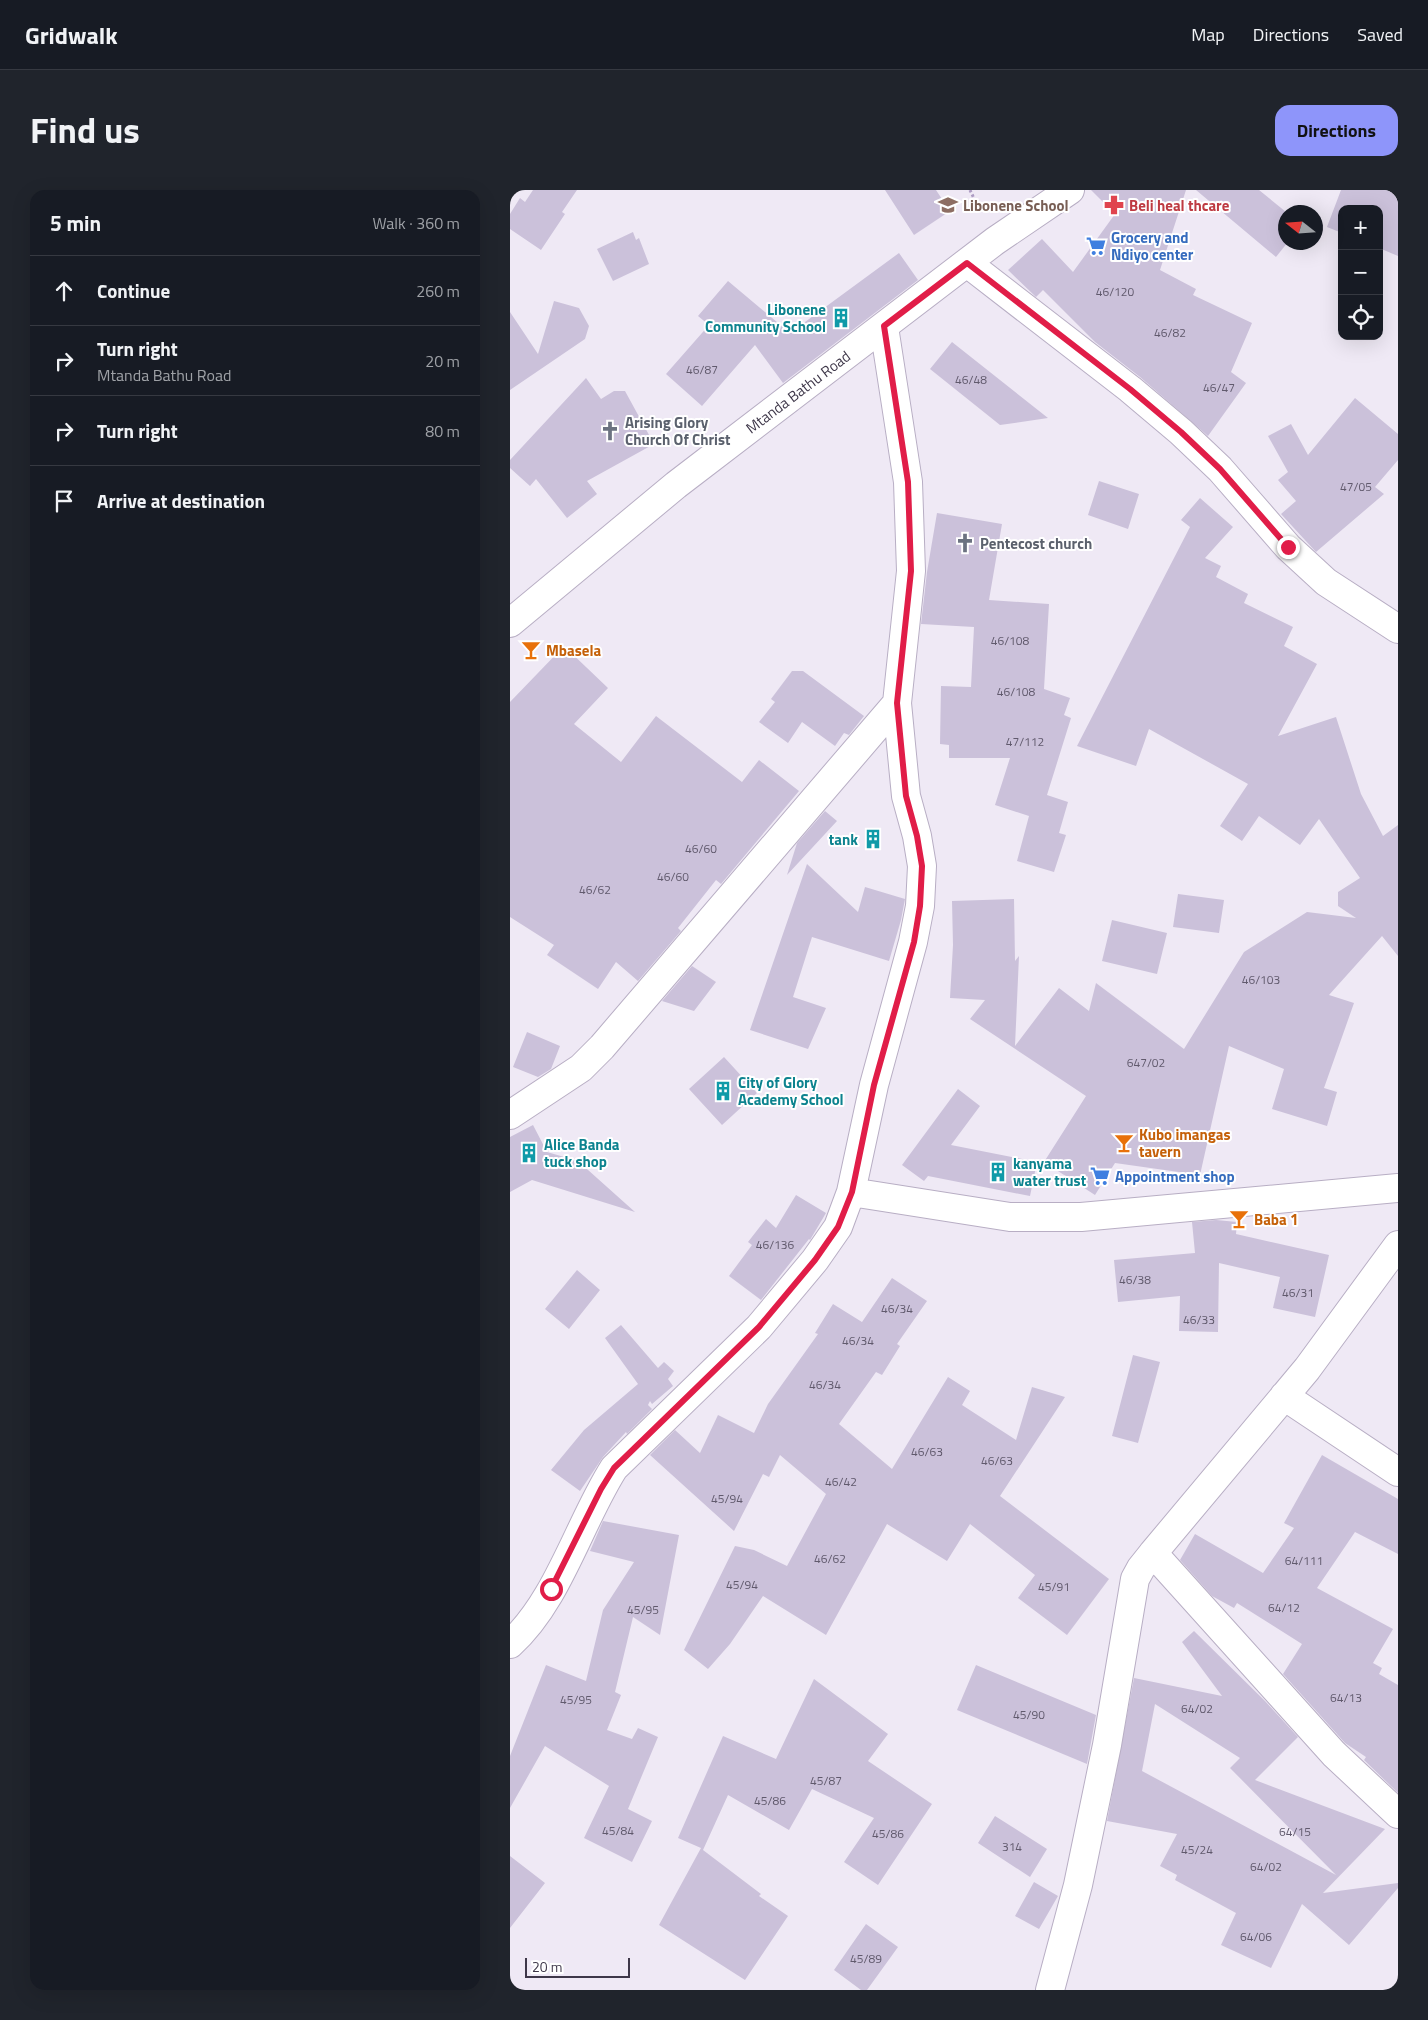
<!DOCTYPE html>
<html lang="en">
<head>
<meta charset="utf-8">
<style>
	:root { --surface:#171b24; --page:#20242c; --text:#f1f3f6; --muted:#9ea1a6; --line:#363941; --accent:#8e95fa }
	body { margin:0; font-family:"Titillium Web",sans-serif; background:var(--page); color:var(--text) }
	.controls { position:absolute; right:15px; top:15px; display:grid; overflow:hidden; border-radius:10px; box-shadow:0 5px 20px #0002 }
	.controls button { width:45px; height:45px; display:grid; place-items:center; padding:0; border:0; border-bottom:1px solid var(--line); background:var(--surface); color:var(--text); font:25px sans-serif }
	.compass { position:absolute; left:768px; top:15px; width:45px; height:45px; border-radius:50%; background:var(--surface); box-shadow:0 5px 20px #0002; rotate:287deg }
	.scale { position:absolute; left:15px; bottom:12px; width:105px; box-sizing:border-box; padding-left:5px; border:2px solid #3e3749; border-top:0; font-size:14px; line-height:18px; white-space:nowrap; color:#3e3749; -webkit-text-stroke:4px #fff; paint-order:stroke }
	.stop { position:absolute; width:15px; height:15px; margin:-11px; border:4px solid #e11d48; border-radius:50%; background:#fff }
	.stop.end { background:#e11d48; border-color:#fff; box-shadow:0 1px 5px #0008 }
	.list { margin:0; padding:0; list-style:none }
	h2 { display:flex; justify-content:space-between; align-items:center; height:65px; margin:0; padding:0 20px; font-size:21px }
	h2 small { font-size:16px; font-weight:400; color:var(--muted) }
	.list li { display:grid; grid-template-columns:32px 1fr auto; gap:15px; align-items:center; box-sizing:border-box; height:70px; padding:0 20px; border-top:1px solid var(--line) }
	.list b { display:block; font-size:19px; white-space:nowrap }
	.list p { margin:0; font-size:16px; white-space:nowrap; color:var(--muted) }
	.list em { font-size:16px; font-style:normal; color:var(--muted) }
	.icon { flex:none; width:28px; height:28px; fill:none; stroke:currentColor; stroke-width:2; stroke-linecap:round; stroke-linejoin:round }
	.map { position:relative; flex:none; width:888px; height:1800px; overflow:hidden; border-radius:15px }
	header { display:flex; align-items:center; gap:30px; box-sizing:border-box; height:70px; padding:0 25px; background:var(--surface); border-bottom:1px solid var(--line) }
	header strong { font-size:24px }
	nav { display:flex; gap:28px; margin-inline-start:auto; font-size:18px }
	.intro { display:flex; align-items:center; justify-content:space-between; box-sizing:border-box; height:120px; padding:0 30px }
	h1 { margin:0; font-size:35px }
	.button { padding:12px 22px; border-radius:15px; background:var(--accent); color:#111; font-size:18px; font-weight:700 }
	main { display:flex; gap:30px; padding:0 30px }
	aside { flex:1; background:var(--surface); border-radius:15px; box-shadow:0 5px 20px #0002 }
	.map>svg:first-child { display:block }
	.building { fill:#cbc1da; fill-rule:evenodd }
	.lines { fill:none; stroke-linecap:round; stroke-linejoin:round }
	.minor-casing { stroke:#b8aec4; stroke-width:30 }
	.path { stroke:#ad9cc3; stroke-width:3; stroke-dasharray:2.5 2.5; stroke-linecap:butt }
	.minor { stroke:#fff; stroke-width:28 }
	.route { stroke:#e11d48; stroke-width:6 }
	.labels { text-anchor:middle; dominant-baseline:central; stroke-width:4; stroke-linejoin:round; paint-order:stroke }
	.number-label { font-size:12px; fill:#615a6d }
	.education-label { font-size:15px; font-weight:bold; fill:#785e54; stroke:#fff; text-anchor:start }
	.health-label { font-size:15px; font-weight:bold; fill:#be3a42; stroke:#fff; text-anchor:start }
	.shop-label { font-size:15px; font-weight:bold; fill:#366cbe; stroke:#fff; text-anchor:start }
	.culture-label { font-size:15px; font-weight:bold; fill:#0d838f; stroke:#fff; text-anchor:start }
	.street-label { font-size:15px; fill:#3e3749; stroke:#fff }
	.worship-label { font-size:15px; font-weight:bold; fill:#5b616d; stroke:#fff; text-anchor:start }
	.food-label { font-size:15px; font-weight:bold; fill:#c56008; stroke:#fff; text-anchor:start }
</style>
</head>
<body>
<header>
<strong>Gridwalk</strong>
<nav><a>Map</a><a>Directions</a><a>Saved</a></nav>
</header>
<div class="intro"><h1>Find us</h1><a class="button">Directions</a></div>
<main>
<aside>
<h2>5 min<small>Walk · 360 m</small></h2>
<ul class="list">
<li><svg class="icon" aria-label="ahead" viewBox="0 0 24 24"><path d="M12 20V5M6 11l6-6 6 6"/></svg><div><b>Continue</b></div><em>260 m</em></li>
<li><svg class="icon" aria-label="right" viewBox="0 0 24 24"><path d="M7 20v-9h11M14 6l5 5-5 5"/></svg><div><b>Turn right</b><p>Mtanda Bathu Road</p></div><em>20 m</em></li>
<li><svg class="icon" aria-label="right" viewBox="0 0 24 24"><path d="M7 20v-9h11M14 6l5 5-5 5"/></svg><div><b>Turn right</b></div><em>80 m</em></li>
<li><svg class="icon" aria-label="arrive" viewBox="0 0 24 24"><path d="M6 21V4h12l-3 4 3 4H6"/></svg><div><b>Arrive at destination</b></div></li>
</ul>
</aside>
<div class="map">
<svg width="888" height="1800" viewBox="0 0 888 1800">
	<rect width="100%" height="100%" fill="#efe9f5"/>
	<path class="building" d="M23,0H67L52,22L55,24L31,60L0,39V24L10,8L15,12Z
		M375,0H426L440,21L404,45Z
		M581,0H676L650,80L686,99L683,105L742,133L721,182L736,193L698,246L630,187L585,152L533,100L526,107L498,80L532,49L563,82L605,24Z
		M686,0H749L776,22V52H778L766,67Z
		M831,0H888V66L869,58V19H832V43L817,37Z
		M123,42L126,50L129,48L139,74L103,91L87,59Z
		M389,63L408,90L273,193L245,155L192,216L156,184L199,135L188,126L218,91L280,143Z
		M44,111L69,118L79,136L75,149L0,200V122L28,164Z
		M442,152L538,228L490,235L420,179Z
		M76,188L91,209L104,201H115L144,254L77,291L87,304L57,328L26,289L20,296L0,278V270Z
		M845,208L888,244V270L865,297L874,304L806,362L771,324L786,311L768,290L778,282L758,246L781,234L798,265Z
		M589,291L629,304L618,339L578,325Z
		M690,308L723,337L695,368L711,376L706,387L738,404L734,413L783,437L774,456L807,474L768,546L826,527L851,604L873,646L888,635V766L872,746L819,805L844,813L814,898L827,902L817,936L762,919L774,879L719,856L690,985L605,973L585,1005L534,972L576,906L460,829L475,810L440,808L443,755L442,711L504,709L505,771L509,766L505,856L549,798L579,821L586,793L674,859L734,762L797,722L846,728L828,716V702L850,688L809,629L790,655L749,626L732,651L710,636L738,594L639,539L626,576L567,556L680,337L671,330Z
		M427,323L492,334L479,410L539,414L534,499L560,508L554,525L561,528L537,605L558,612L549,643L556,645L544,682L507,671L519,626L485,615L500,568H439V555L430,554L431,496L461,497L464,437L411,434L417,382Z
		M54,456L98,498L64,534L111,572L146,526L232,592L249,570L289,601L211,694L206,690L168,738L171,741L128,791L106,772L88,799L37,765L44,755L0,727V512Z
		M282,481H293L354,526L339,545L334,543L325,556L292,532L278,553L249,532L265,512L261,509Z
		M315,621L327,631L277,685L287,653Z
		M297,674L348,722L355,697L395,709L391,730L379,771L302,747L283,807L316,818L298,859L240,840Z
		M668,704L714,710L709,743L663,737Z
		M602,730L657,743L647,784L592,771Z
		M182,776L206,792L184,821L152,811Z
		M17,842L50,856L41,879L28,887L3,877Z
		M214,867L247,903L212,935L179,899Z
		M448,899L470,916L441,955L527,972L520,1006L418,986L414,991L392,975Z
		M23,935L37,962L68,971L125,1022L22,990L0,1002V947Z
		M286,1005L316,1023L300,1050L299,1049L251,1110L219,1086L242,1055L238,1052L256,1029L266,1038Z
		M706,1030L727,1032L726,1044L819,1065L805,1127L763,1118L770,1087L709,1073L708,1142L669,1141L670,1106L608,1112L604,1070L685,1063L682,1032Z
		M67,1080L90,1100L59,1139L35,1119Z
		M382,1088L417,1111L387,1154L390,1156L372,1185L366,1182L329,1234L382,1279L438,1187L460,1201L452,1215L506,1250L522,1197L555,1207L490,1306L599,1389L557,1445L508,1408L525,1385L460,1334L437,1371L377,1334L316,1445L253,1406L220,1454L198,1479L174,1460L225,1356L244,1360L277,1376L316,1304L270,1265L259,1287L253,1284L224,1341L140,1265L165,1240L190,1263L208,1225L244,1243L258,1214L308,1144L305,1143L323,1114L352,1132Z
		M111,1135L148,1178L154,1172L164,1181L158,1189L163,1196L142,1214L140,1211L138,1215L142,1219L117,1244L116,1242L93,1267L70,1301L41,1280L74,1240L128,1194L95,1148Z
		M623,1165L650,1172L628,1253L602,1246Z
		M812,1265L888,1309V1364L845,1342L807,1398L883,1439L863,1473L872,1478L869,1484L888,1495V1603L854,1570L856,1567L835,1553L773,1484L792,1454L727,1413L724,1418L702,1406L670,1370L685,1344L753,1383L784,1338L774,1333Z
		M93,1331L169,1345L150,1445L123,1427L105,1502L111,1505L97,1540L122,1549L128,1538L148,1547L118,1619L142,1631L122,1672L74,1648L99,1596L35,1556L0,1618V1566L36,1475L76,1491L93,1420L124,1372L80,1361Z
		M684,1441L755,1511L788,1547L745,1590L875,1639L813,1703L888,1693V1698L839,1755L792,1714L761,1778L711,1755L726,1723L665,1690L667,1685L650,1676L667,1644L597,1631L624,1488L712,1506L672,1452ZM645,1514L730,1568L720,1578L826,1685L632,1581Z
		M466,1475L586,1525L577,1574L447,1520Z
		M304,1489L378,1544L358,1571L422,1614L368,1695L334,1672L364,1628L302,1599L279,1640L218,1605L193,1660L251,1704L249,1706L278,1726L235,1790L149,1735L191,1658L168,1648L213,1546L266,1569Z
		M485,1626L537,1659L520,1687L468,1653Z
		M0,1666L35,1693L0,1738Z
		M524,1692L548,1706L529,1739L505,1726Z
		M356,1734L388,1757L357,1800H351L324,1780Z"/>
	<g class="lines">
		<defs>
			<path id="minor" d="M457,73L620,199L671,242L710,279L778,357L816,392L888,439
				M0,433L166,295L485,51L560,0
				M0,925L71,878L92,857L387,513
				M341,1002L500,1027H571L888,998
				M774,1206L888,1282
				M643,1363L824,1564L888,1624
				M0,1454C48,1411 69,1333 104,1278L249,1137L305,1070L328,1037L341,1002L364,895L403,752L410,716L412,676L407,646L396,606L387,513L401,381L398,292L374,137
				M540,1800L568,1695L597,1555L625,1389L631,1378L643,1363L797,1179L888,1055"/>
		</defs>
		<use href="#minor" class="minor-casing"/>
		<path class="path" d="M460,0L470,21"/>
		<use href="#minor" class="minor"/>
	</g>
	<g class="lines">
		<path class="route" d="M41,1399L91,1299L104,1278L249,1137L305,1070L328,1037L342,1002L364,895L404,752L410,716L412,676L407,646L396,606L387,513L401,381L398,292L374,136L457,73L620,199L671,242L710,279L778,357"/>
	</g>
	<defs>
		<symbol id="school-bare" viewBox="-9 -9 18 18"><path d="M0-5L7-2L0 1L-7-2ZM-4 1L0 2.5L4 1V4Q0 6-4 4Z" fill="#8d6e63" stroke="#fff" stroke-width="2.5" paint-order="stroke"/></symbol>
		<symbol id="pharmacy-bare" viewBox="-9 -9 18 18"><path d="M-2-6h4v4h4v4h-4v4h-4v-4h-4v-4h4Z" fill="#e0444e" stroke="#fff" stroke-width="2.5" paint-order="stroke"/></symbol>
		<symbol id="supermarket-bare" viewBox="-9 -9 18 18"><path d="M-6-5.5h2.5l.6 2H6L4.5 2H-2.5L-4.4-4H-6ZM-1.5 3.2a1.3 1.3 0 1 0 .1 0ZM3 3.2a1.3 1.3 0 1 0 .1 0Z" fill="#3f7fe0" stroke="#fff" stroke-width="2.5" paint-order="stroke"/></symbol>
		<symbol id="building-bare" viewBox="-9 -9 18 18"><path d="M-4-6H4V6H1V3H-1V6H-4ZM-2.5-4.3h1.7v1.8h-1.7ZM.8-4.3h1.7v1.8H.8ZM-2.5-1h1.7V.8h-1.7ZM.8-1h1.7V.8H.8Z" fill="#0f9aa8" stroke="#fff" stroke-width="2.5" paint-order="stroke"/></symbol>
		<symbol id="church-bare" viewBox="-9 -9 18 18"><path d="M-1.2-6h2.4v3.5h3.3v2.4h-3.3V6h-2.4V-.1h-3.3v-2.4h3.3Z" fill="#6b7280" stroke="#fff" stroke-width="2.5" paint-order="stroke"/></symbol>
		<symbol id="bar-bare" viewBox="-9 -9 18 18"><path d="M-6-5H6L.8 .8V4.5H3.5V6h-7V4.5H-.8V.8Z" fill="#e8710a" stroke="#fff" stroke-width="2.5" paint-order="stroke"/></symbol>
	</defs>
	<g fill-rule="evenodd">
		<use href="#school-bare" x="424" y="1" width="28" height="28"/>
		<use href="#pharmacy-bare" x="590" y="1" width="28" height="28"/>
		<use href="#supermarket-bare" x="572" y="42" width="28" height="28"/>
		<use href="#building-bare" x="317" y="114" width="28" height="28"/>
		<use href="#church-bare" x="86" y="227" width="28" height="28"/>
		<use href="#church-bare" x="441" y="339" width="28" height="28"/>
		<use href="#bar-bare" x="7" y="446" width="28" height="28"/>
		<use href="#building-bare" x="349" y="635" width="28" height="28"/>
		<use href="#building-bare" x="199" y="887" width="28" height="28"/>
		<use href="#bar-bare" x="600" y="939" width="28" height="28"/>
		<use href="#building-bare" x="5" y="949" width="28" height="28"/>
		<use href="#building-bare" x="474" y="968" width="28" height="28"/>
		<use href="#supermarket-bare" x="576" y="972" width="28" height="28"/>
		<use href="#bar-bare" x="715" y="1015" width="28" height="28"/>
	</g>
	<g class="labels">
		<g class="number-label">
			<text x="605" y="101">46/120</text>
			<text x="660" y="142">46/82</text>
			<text x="192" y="179">46/87</text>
			<text x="461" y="189">46/48</text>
			<text x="709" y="197">46/47</text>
			<text x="846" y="296">47/05</text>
			<text x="500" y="450">46/108</text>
			<text x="506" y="501">46/108</text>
			<text x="515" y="551">47/112</text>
			<text x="191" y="658">46/60</text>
			<text x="163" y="686">46/60</text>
			<text x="85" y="699">46/62</text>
			<text x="751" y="789">46/103</text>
			<text x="636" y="872">647/02</text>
			<text x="265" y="1054">46/136</text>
			<text x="625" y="1089">46/38</text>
			<text x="788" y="1102">46/31</text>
			<text x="387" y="1118">46/34</text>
			<text x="689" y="1129">46/33</text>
			<text x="348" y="1150">46/34</text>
			<text x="315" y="1194">46/34</text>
			<text x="417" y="1261">46/63</text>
			<text x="487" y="1270">46/63</text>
			<text x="331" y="1291">46/42</text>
			<text x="217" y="1308">45/94</text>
			<text x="320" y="1368">46/62</text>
			<text x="794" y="1370">64/111</text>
			<text x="232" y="1394">45/94</text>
			<text x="544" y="1396">45/91</text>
			<text x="774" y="1417">64/12</text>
			<text x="133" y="1419">45/95</text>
			<text x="836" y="1507">64/13</text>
			<text x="66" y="1509">45/95</text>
			<text x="687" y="1518">64/02</text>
			<text x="519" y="1524">45/90</text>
			<text x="316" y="1590">45/87</text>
			<text x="260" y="1610">45/86</text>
			<text x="108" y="1640">45/84</text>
			<text x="785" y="1641">64/15</text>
			<text x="378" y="1643">45/86</text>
			<text x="502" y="1656">314</text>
			<text x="687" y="1659">45/24</text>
			<text x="756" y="1676">64/02</text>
			<text x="746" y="1746">64/06</text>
			<text x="356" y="1768">45/89</text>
		</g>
		<g class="education-label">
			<text x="453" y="15">Libonene School</text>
		</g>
		<g class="health-label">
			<text x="619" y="15">Beli heal thcare</text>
		</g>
		<g class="shop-label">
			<text x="601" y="47">Grocery and<tspan x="601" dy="17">Ndiyo center</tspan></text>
			<text x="605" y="986">Appointment shop</text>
		</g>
		<g class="culture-label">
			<text x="316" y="119" text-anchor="end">Libonene<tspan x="316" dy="17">Community School</tspan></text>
			<text x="348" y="649" text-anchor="end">tank</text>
			<text x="228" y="892">City of Glory<tspan x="228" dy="17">Academy School</tspan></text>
			<text x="34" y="954">Alice Banda<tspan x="34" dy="17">tuck shop</tspan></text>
			<text x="503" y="973">kanyama<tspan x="503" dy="17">water trust</tspan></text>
		</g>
		<g class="street-label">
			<text transform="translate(288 202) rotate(-37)">Mtanda Bathu Road</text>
		</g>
		<g class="worship-label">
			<text x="115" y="232">Arising Glory<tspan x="115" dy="17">Church Of Christ</tspan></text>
			<text x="470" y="353">Pentecost church</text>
		</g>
		<g class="food-label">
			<text x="36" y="460">Mbasela</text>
			<text x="629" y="944">Kubo imangas<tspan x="629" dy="17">tavern</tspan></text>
			<text x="744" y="1029">Baba 1</text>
		</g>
	</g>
</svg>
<div class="controls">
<button>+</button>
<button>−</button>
<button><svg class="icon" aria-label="locate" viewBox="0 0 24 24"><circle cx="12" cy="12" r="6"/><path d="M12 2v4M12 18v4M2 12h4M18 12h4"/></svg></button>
</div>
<svg class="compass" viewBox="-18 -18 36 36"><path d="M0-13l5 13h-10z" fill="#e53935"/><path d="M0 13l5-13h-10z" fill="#9ea1a6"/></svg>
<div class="scale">20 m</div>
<div class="stop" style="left:41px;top:1399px"></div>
<div class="stop end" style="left:778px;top:357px"></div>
</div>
</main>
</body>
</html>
